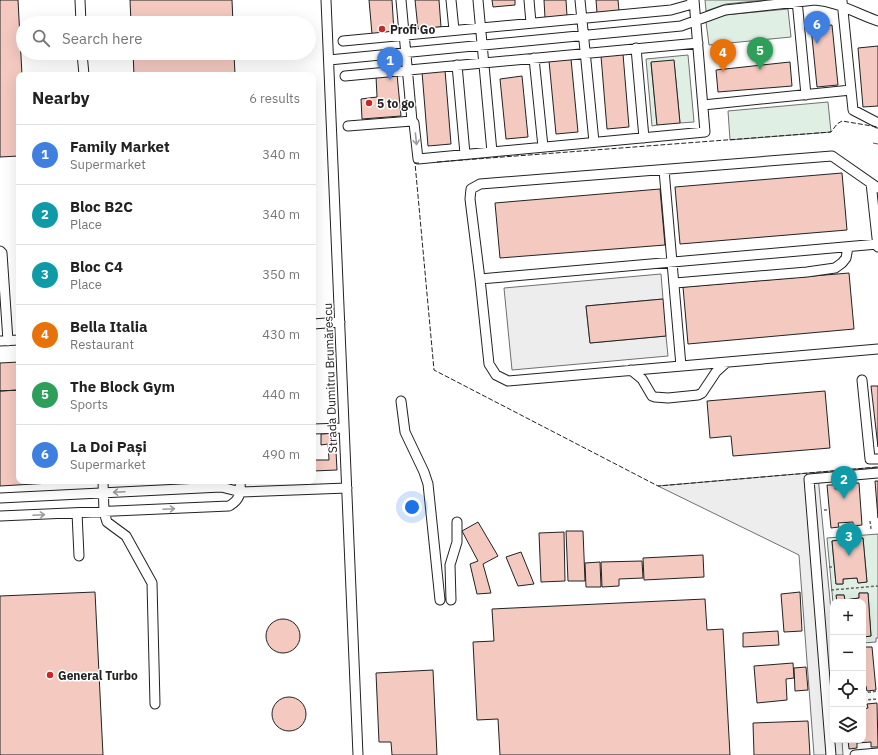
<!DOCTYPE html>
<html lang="en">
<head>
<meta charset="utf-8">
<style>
	:root { --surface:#fff; --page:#f6f6f6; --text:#222; --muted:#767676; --line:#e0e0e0; --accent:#1a73e8 }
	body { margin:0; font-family:"IBM Plex Sans",sans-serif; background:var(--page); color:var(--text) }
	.controls { position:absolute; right:12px; bottom:12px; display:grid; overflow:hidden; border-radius:8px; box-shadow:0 4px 16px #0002 }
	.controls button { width:36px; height:36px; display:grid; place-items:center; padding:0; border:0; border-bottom:1px solid var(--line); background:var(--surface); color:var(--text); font:20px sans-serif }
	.you { position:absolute; left:412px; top:507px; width:14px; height:14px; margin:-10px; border:3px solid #fff; border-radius:50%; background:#1a73e8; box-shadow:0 0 0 6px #1a73e833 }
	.badge { display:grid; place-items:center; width:26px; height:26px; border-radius:50%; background:var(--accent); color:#fff; font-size:13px; font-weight:700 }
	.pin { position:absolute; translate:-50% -33px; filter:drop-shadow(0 1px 2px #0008) }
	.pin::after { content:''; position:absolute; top:21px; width:14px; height:12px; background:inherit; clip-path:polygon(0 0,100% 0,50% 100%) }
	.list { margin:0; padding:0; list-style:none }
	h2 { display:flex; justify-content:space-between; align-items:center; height:52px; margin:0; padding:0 16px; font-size:17px }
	h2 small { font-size:13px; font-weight:400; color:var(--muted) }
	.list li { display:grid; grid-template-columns:26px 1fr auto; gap:12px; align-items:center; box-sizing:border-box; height:60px; padding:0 16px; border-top:1px solid var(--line) }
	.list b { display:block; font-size:15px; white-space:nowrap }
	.list p { margin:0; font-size:13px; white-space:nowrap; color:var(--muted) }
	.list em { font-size:13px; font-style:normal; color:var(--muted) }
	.icon { flex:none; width:22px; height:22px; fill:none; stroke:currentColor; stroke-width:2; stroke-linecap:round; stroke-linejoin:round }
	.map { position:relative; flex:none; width:878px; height:755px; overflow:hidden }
	.search { position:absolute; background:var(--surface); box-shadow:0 4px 16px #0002; left:16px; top:16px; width:300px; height:44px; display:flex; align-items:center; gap:10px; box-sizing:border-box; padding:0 14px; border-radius:22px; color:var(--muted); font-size:15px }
	.panel { position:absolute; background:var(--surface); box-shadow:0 4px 16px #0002; left:16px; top:72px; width:300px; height:412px; border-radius:8px }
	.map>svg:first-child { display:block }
	.green { fill:#e0efe3; stroke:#6f6f6f; fill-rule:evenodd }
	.parking { fill:#ededed; stroke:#6f6f6f }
	.building { fill:#f3c9c0; stroke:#222 }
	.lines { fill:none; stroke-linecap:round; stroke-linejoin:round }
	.minor-casing { stroke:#222; stroke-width:11 }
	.path { stroke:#646464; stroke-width:1.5; stroke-dasharray:3 2; stroke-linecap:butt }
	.minor { stroke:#fff; stroke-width:9 }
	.fence { stroke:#222; stroke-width:1; stroke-dasharray:5 2; stroke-linecap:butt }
	.power { stroke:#c62828; stroke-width:1; stroke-dasharray:14 3 2 3; stroke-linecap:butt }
	.oneway { stroke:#9c9c9c }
	.poi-dot { fill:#c62828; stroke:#fff; stroke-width:1.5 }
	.labels { text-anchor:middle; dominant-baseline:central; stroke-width:3; stroke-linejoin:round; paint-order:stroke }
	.poi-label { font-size:12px; font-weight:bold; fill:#222; stroke:#fff; text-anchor:start }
	.street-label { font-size:12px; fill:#222; stroke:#fff }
</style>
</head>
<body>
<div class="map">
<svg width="878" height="755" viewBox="0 0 878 755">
	<rect width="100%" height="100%" fill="#fff"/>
	<path class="green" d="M705,0H766L726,4L706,11Z
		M788,9L791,37L709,45L706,22L724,15Z
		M688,55L694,122L680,123L674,61L651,63L657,125L652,126L646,59Z
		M828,102L831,132L730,140L728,111Z
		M878,534V638H876V642L863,643V637L871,636L868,593H859V598L845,600L844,595H837V602L833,603L827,538ZM863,538L867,582L858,583L857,578L843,579V584H836L832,541L839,540L840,545L855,544L854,539Z"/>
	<path class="parking" d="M661,274L663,299L586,306L590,343L666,336L668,356L512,370L504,288Z
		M878,467V471L818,476L833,631V740H842L843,755H814L799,555L658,486Z"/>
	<path class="building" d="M0,0H18L22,75H19V156L0,157Z
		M130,0H232L233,23H131Z
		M369,0H392L394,32L372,34Z
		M415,0H439L441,27L418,29Z
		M492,0H515V5L493,7Z
		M544,0H566L567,16L545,18Z
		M596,0H618L619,11L597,13Z
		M832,25L838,85L817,87L811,27Z
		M878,46V106L863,107L858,48Z
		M115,53H123L122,55L119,57Z
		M133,53H234L235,75H134Z
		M623,54L629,127L607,129L601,56Z
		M571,59L578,132L556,134L549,61Z
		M674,60L680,123L657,125L651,62Z
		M790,62L792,86L718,92L716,70Z
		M445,70L451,144L428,146L422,72Z
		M397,74L401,116L362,119L361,99L377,97L376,76Z
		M522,76L528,137L506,139L500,79Z
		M842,173L847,230L680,244L675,187Z
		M660,189L665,245L500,258L495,203Z
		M849,273L854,329L688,344L683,287Z
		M663,299L666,336L590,343L586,306Z
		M19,362V390L0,391V363Z
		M871,386H878V447Z
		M19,390V481H84L0,486V391Z
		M825,391L830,448L733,456L731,436L710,438L707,401Z
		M335,433L337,470L313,471V460H329L328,444L321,445V434Z
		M875,481H878V518Z
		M850,483H859L862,525L853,526V522L838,523L839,527L831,528L827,485H835V489L850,488Z
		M478,522L498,556L483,564L491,593L477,594L470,564L478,561L462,531Z
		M566,531H583L585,581H568Z
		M564,532L565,581L541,582L539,533Z
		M863,538L867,582L858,583L857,578L843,579V584H836L832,541L840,540V545L855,544L854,539Z
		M521,552L534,584L518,586L506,557Z
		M703,555L704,577L644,580L643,558Z
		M642,561L643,578L619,579V586L602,587L601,562Z
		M600,562L601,587H586L585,563Z
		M95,592L103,755H0V596Z
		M800,592L802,631L784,632L781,594Z
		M859,593H868L871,636L863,637V602H837L836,595H844L845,600L859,598Z
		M705,599L707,630L723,629L730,755H500L498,719L477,720L473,642L494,641L492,609Z
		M266 636a17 17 0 1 1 34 0a17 17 0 1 1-34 0Z
		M778,631L779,645L743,647V633Z
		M863,647H872L876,690L867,691L866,686H863Z
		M793,663L794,678L786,679L787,700L757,703L754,666Z
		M806,667L808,690L795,691L794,668Z
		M433,670L437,755H392L391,742H379L376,673Z
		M272 714a17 17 0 1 1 34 0a17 17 0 1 1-34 0Z
		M877,703L878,747H871V742L857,743V748L849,749L848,740H863V709L868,708L867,704Z
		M808,721L810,755H754L753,723Z"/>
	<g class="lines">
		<defs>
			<path id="minor" d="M80,0L81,23
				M326,0L358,755
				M401,0L412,121L414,123L418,159L705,132L694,0
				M451,0L454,30
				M478,0L492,152
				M529,0L531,23
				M580,0L594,142
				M797,0L806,95
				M842,1L853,110L878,123
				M343,41L671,10L689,5L694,0
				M636,48L644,138
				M82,53L84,75
				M534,58L543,147
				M329,60L681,26L725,10L815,0C839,2 857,14 878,21
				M457,65L465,154
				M345,76L698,43
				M703,105L851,90
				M348,126L412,121
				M664,170L681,366
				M871,183L878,247
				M878,188L832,156L480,184L471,189L470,199L480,279L489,364L496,375L508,381L878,349
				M0,251L2,253L8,341
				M480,279L878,244
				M675,283L807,272L835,268L842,263L846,258L848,247
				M313,324L340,322
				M0,341L19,340
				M631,370L642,379L652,396L655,397L668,398L698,395L702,393L716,372L727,362
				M862,380L870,459H878
				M401,401L405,432L424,472L428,484L440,600
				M313,429L344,428
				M103,481L104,512L107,522L126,536L152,583L155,704
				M0,498L221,487L241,492L347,488
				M77,513L79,556
				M0,516L229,506C240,500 241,493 240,481
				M451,600L450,565L457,542V522
				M831,755L809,479L878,473
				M855,755L878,753"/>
		</defs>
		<use href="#minor" class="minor-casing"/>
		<path class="path" d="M824,510H829
			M870,521L871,529
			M829,567H834
			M831,590L878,586
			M863,693L878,691
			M863,700L878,699"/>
		<use href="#minor" class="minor"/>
		<path class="fence" d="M437,162L831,132L837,124L842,121L878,127
			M419,163H415L434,370L658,486L878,467"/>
		<path class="power" d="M873,143L878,144"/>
	</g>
	<defs><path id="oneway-shaft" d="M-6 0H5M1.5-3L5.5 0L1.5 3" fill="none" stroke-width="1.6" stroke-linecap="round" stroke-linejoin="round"/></defs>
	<g class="oneway">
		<use href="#oneway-shaft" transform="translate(416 139) rotate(84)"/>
		<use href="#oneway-shaft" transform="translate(119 492) rotate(177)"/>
		<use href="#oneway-shaft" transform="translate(169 509) rotate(-3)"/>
		<use href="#oneway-shaft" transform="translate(39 515) rotate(-3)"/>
	</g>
	<g class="poi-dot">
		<circle cx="382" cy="29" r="4"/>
		<circle cx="369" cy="103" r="4"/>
		<circle cx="50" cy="675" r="4"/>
	</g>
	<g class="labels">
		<g class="poi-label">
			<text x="390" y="29">Profi Go</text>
			<text x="377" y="103">5 to go</text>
			<text x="58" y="675">General Turbo</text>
		</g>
		<g class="street-label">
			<text transform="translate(330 378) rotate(-92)">Strada Dumitru Brumărescu</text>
		</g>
	</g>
</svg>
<div class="controls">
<button>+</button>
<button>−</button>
<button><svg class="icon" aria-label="locate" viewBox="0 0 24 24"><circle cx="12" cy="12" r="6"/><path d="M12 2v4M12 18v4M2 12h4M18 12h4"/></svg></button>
<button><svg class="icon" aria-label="layers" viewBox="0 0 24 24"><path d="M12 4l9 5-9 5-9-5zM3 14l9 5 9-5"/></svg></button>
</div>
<div class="you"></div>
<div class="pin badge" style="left:390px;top:80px;background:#3f7fe0">1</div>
<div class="pin badge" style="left:844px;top:499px;background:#0f9aa8">2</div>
<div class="pin badge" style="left:849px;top:556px;background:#0f9aa8">3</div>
<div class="pin badge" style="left:723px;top:72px;background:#e8710a">4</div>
<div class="pin badge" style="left:760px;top:70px;background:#2e9e5b">5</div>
<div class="pin badge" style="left:817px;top:44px;background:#3f7fe0">6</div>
<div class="search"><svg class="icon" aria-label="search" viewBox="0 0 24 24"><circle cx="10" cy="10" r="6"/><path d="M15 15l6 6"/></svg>Search here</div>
<section class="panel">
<h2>Nearby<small>6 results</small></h2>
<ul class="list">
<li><span class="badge" style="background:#3f7fe0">1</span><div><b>Family Market</b><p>Supermarket</p></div><em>340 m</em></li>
<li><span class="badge" style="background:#0f9aa8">2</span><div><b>Bloc B2C</b><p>Place</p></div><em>340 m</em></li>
<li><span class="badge" style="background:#0f9aa8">3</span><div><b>Bloc C4</b><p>Place</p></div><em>350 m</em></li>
<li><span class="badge" style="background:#e8710a">4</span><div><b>Bella Italia</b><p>Restaurant</p></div><em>430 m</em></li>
<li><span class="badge" style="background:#2e9e5b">5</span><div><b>The Block Gym</b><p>Sports</p></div><em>440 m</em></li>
<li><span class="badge" style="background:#3f7fe0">6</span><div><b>La Doi Pași</b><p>Supermarket</p></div><em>490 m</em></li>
</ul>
</section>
</div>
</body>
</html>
